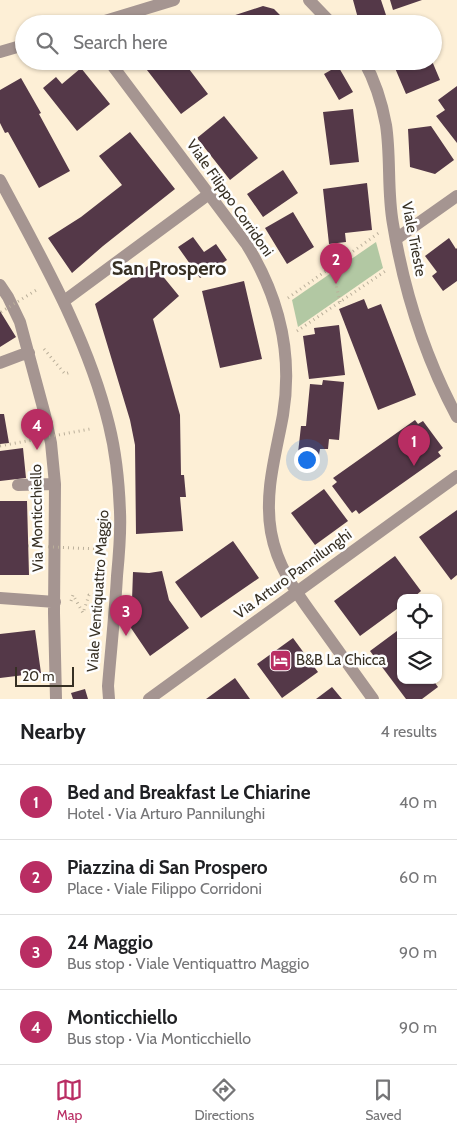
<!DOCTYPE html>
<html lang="en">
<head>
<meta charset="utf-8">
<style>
	:root { --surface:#fff; --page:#f6f6f6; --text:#202124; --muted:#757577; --line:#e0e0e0; --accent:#b92d63 }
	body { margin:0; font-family:Cabin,sans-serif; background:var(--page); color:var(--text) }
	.controls { position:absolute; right:15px; bottom:15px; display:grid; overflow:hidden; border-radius:10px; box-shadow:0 1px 4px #0004 }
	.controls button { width:45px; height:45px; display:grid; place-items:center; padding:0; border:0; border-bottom:1px solid var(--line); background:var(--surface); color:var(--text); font:25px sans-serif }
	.scale { position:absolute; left:15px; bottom:12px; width:59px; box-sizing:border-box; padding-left:5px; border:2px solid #373024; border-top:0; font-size:14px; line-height:18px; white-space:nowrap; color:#373024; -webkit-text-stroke:4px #fefefe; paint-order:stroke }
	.you { position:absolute; left:306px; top:459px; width:18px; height:18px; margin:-12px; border:4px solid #fff; border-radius:50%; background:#1a73e8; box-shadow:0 0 0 8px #1a73e833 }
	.badge { display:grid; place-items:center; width:32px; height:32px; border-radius:50%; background:var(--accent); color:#fff; font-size:16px; font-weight:700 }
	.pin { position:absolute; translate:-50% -41px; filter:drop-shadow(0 1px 2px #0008) }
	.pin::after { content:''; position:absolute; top:26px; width:18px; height:15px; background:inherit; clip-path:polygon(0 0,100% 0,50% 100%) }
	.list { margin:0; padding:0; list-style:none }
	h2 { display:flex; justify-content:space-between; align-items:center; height:65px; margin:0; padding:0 20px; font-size:21px }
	h2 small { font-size:16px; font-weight:400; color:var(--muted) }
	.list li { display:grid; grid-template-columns:32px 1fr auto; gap:15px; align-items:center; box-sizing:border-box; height:75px; padding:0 20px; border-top:1px solid var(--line) }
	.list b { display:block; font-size:19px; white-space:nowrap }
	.list p { margin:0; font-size:16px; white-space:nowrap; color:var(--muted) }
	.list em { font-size:16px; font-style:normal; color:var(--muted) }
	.icon { flex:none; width:28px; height:28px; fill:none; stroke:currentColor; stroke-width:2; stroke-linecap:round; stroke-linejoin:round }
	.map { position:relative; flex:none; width:457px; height:699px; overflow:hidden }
	.search { position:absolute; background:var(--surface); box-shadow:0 1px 4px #0004; left:15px; right:15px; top:15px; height:55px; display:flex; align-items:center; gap:12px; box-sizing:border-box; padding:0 18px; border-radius:28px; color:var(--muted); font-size:19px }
	.sheet { height:365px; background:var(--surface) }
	nav { display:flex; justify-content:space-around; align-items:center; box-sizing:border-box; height:70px; border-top:1px solid var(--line); background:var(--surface); font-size:14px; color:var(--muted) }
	nav a { display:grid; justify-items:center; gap:2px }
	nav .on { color:var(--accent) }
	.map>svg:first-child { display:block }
	.green { fill:#b2c8a3 }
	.building { fill:#543848 }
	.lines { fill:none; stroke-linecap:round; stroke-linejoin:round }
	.path { stroke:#baaf9a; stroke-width:3; stroke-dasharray:1 4; stroke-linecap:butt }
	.minor { stroke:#a59591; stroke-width:12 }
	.path-bridge { stroke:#baaf9a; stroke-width:3; stroke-dasharray:1 4; stroke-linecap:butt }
	.labels { text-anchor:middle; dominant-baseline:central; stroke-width:5; stroke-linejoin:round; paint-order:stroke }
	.street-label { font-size:15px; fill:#373024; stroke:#fefefe }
	.poi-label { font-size:15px; fill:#373024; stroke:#fefefe; text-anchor:start }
	.district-label { font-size:20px; font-weight:bold; fill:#373024; stroke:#fefefe }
</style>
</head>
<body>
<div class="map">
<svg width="457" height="699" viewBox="0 0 457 699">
	<rect width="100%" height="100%" fill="#fdefd6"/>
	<path class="green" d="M376,242L383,268L298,327L292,300Z"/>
	<path class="building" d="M353,0H381L386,15L359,22Z
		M390,0H422L393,10Z
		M263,6L274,9L289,24H221L220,20Z
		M140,61H183L208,94L181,114Z
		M282,61H299L290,69Z
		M392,61H432L440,80L406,94Z
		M338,66L353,92L339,100L324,74Z
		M81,68L110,104L77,131L43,88L56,77L62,84Z
		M21,78L41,113L39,114L70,171L39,188L8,132L5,133L0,123V90Z
		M457,86V143L436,116L445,110L438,100Z
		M353,109L359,162L330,165L323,112Z
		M224,116L258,158L230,180L197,138Z
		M431,126L454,160L435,174L410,167L408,129Z
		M130,132L175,189L103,246L72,273L48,238L81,217L122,185L99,156Z
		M283,170L298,193L263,217L247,194Z
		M367,183L372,230L345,233L346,242L329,244L323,189Z
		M293,212L314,247L287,264L265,228Z
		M193,237L204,252L216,244L227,260L200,278L178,247Z
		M449,238L456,249L457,248V281L443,291L432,276L437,272L425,256Z
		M152,263L179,296L153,319L180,415L181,475H184L186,497H180L183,531L136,534L135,445L130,420L95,304Z
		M244,281L262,359L220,368L202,291Z
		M364,299L368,309L381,304L416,395L378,410L339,309Z
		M0,311L16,337L0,347Z
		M339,325L345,375L309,379L303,336L315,334L314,328Z
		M323,380L344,382L339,440L329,439L328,449H320L319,455L298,453L301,426H306L310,384L322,385Z
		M0,414H4L9,443L0,444Z
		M415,420L418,424L423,421L443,448L438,452L441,456L359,514L356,510L352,513L332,486L337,482L333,478Z
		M23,448L26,478L0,481V451Z
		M324,489L348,521L315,545L291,513Z
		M0,501H27L29,575H0Z
		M457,510V575L451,580L419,537Z
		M233,541L259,578L201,618L175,582Z
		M395,556L421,591L413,598H401V606L360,636L334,601Z
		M162,571L169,600L189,628L150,656L131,628L133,572L149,573Z
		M35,630L41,673L0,678V634Z
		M397,631L401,636V680H433L438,687L422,699H406L370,651Z
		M293,638L318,672L282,698L257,664Z
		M235,678L250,699H206Z
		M332,687L342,699H316Z
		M85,689L88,699H73L71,693Z"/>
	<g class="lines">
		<path class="path" d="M332,267L340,302
			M288,298L380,232
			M297,331L387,270
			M44,349L65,374L71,372
			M71,601L73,595L83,613L89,595L96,594"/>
		<path class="minor" d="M309,0L332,24
			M95,24L174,0
			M0,52L24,45
			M109,61L247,245C279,297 293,354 283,415C276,454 264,492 271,532C278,571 300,597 322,628C339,652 356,675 373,699
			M364,61C375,81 382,103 386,125C391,158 387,191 393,224C404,291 425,357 457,417
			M0,180C42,259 88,338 109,425C116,453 119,483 120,512C121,533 119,555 117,576C115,613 111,649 108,686L109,699
			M396,239L457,196
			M0,285L8,297L20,322L45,415L51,443L55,484L54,613L56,699
			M64,301L209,194
			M0,363L21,355L29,353
			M18,485L55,484
			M0,598L55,602
			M149,699L457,476"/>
		<path class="path-bridge" d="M1,312L38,289
			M0,446L90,429
			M28,546L98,549"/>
	</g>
	<defs>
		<symbol id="hotel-square" viewBox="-11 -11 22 22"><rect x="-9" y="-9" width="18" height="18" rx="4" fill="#b92d63" stroke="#fefefe"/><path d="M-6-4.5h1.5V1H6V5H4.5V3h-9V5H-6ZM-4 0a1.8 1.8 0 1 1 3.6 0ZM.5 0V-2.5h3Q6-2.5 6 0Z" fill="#fff"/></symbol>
	</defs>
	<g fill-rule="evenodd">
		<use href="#hotel-square" x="268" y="648" width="25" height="25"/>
	</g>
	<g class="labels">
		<g class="street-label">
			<text transform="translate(230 198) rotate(55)">Viale Filippo Corridoni</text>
			<text transform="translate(414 239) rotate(79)">Viale Trieste</text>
			<text transform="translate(37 518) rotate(-91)">Via Monticchiello</text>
			<text transform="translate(293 574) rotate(-36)">Via Arturo Pannilunghi</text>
			<text transform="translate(98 591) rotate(-86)">Viale Ventiquattro Maggio</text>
		</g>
		<g class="poi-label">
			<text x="296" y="660">B&amp;B La Chicca</text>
		</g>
		<g class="district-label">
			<text x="169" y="268">San Prospero</text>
		</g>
	</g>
</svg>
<div class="controls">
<button><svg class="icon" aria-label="locate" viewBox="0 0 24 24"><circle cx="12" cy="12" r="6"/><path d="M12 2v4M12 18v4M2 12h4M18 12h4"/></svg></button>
<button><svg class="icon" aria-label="layers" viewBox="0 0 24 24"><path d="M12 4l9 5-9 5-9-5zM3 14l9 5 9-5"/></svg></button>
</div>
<div class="scale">20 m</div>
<div class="you"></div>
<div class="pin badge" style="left:414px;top:466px">1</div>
<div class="pin badge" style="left:336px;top:284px">2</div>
<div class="pin badge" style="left:126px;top:636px">3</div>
<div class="pin badge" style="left:37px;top:450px">4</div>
<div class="search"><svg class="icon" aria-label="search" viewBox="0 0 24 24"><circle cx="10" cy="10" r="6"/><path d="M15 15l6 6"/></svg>Search here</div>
</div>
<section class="sheet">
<h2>Nearby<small>4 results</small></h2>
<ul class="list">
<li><span class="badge">1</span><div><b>Bed and Breakfast Le Chiarine</b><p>Hotel · Via Arturo Pannilunghi</p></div><em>40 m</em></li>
<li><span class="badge">2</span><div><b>Piazzina di San Prospero</b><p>Place · Viale Filippo Corridoni</p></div><em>60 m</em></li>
<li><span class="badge">3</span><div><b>24 Maggio</b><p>Bus stop · Viale Ventiquattro Maggio</p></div><em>90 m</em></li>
<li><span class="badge">4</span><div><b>Monticchiello</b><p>Bus stop · Via Monticchiello</p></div><em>90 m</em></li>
</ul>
</section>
<nav>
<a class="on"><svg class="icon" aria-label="map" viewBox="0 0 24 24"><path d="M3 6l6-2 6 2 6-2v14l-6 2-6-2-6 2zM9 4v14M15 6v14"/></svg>Map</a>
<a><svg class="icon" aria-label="directions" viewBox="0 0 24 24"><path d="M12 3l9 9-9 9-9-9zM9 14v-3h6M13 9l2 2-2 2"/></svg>Directions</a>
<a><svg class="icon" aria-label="saved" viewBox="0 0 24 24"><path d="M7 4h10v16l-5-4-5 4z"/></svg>Saved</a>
</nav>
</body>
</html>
